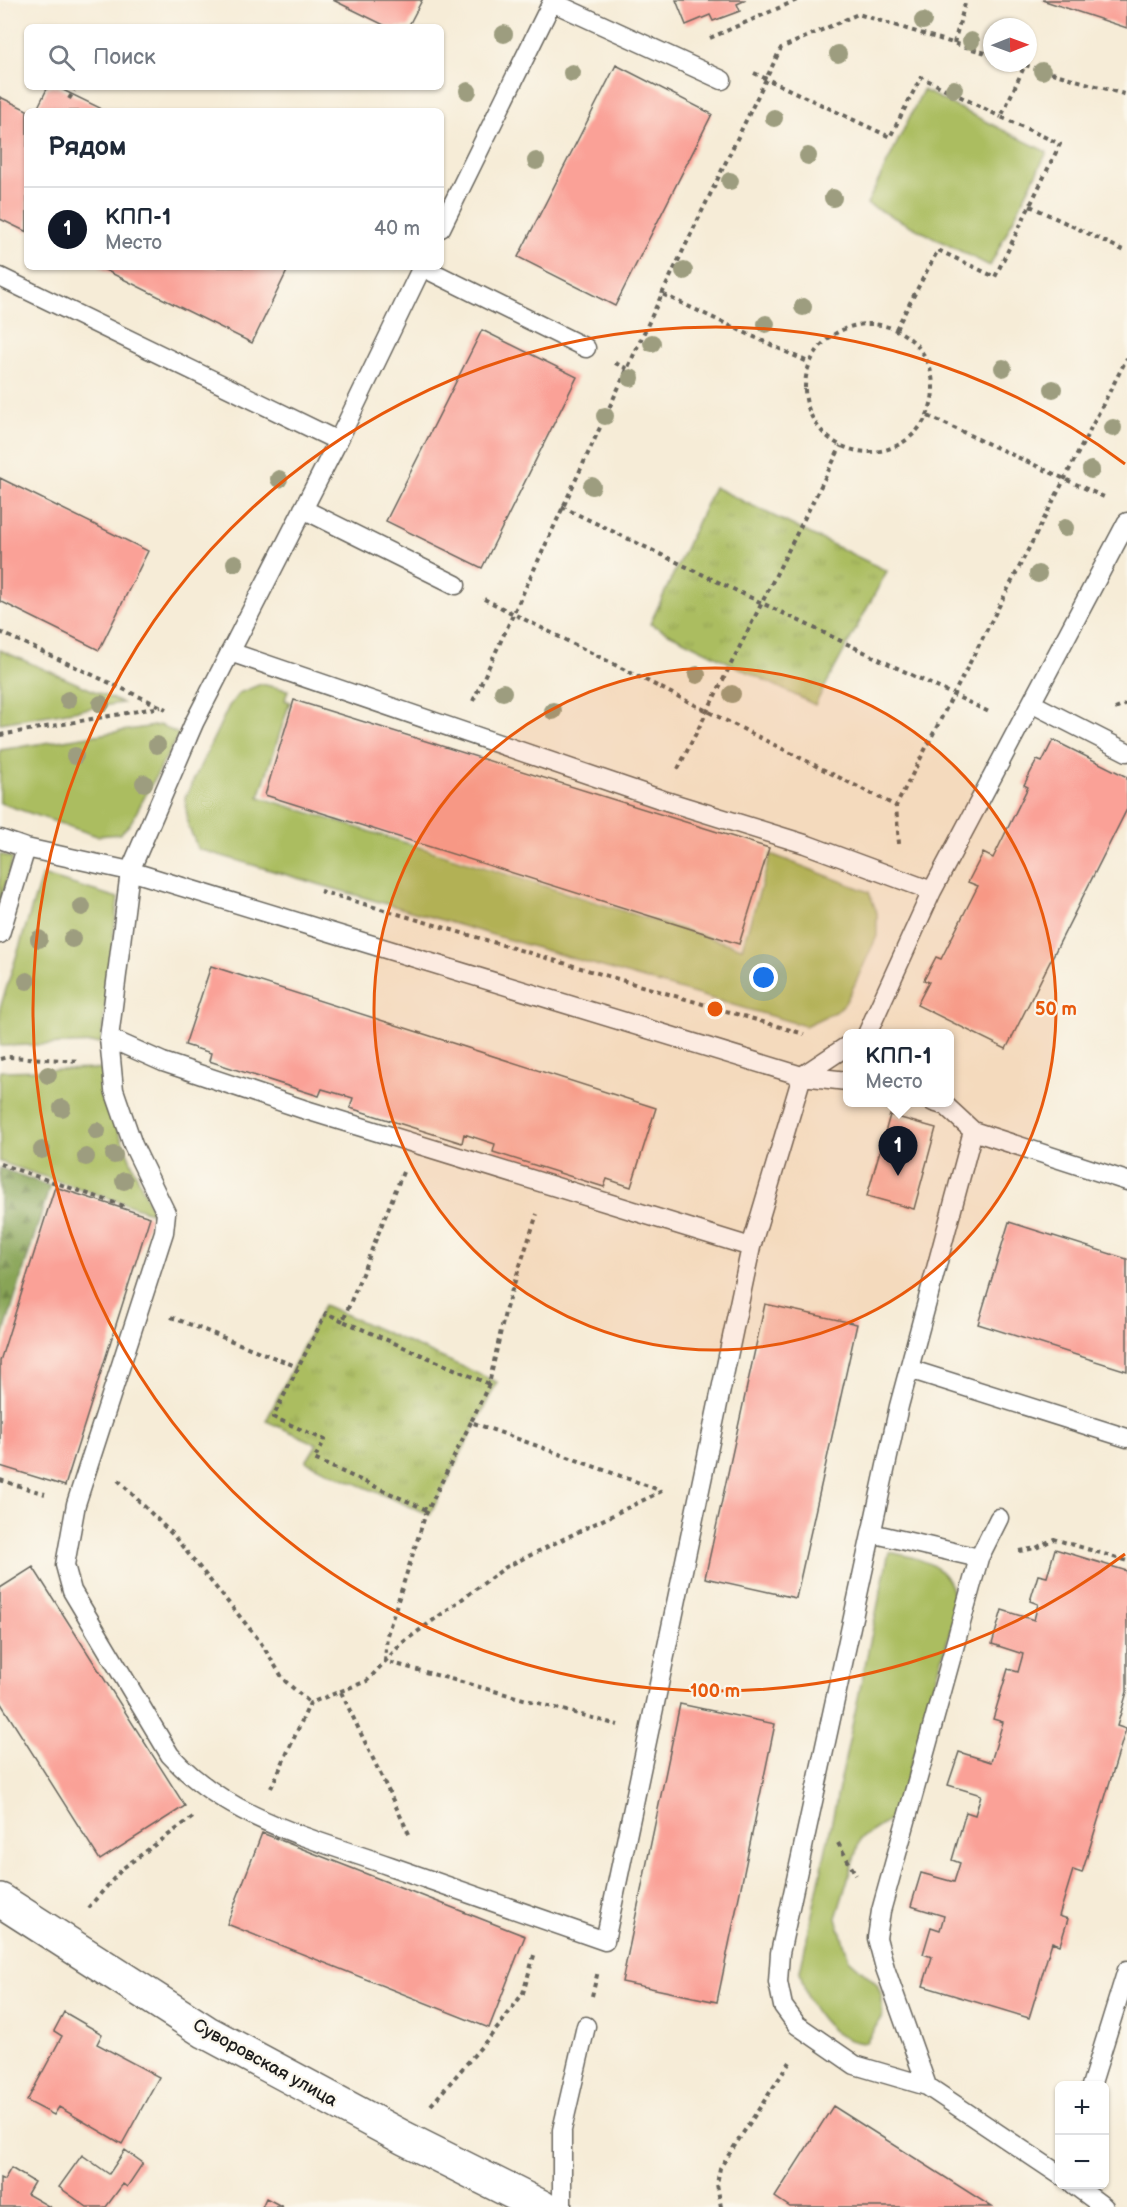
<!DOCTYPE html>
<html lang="ru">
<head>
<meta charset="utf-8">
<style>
	:root { --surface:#fff; --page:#f6f6f7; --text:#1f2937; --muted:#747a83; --line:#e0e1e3; --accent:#111827 }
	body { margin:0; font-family:"Balsamiq Sans",sans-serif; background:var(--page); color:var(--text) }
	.controls { position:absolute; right:18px; bottom:18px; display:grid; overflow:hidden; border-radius:9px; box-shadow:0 2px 4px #0004 }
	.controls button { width:54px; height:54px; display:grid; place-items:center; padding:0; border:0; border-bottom:2px solid var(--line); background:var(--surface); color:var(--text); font:30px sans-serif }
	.compass { position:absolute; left:983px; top:18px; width:54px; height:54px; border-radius:50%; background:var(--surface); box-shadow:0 2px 4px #0004; rotate:89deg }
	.you { position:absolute; left:764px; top:978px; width:21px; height:21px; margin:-15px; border:4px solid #fff; border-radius:50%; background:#1a73e8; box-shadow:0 0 0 9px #1a73e833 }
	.badge { display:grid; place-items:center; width:39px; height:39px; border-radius:50%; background:var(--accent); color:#fff; font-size:20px; font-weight:700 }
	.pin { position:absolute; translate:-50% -50px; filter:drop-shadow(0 2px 3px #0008) }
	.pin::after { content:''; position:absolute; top:32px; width:21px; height:18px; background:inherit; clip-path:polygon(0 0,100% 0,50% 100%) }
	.popup { position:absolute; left:843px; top:1029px; width:111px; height:78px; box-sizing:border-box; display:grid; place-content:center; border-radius:9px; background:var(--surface); filter:drop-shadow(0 2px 4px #0005); font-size:20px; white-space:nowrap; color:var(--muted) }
	.popup b { font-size:22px; color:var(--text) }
	.popup::after { content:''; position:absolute; left:50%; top:100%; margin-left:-12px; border:12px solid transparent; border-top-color:var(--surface) }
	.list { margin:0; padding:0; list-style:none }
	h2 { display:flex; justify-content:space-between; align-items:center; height:78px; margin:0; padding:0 24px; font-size:26px }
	h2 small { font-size:20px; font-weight:400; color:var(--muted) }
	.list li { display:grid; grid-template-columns:39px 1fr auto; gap:18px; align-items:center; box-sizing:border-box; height:84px; padding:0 24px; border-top:2px solid var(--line) }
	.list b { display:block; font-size:22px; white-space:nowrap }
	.list p { margin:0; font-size:20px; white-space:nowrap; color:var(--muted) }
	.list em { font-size:20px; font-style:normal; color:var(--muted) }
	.icon { flex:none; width:33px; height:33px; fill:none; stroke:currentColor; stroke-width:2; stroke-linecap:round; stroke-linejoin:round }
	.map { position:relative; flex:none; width:1127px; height:2207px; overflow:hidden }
	.search { position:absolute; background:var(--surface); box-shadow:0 2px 4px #0004; left:24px; top:24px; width:420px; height:66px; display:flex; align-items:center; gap:15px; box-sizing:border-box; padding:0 21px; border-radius:9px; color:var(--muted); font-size:22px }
	.panel { position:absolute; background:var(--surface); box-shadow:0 2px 4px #0004; left:24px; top:108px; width:420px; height:162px; border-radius:9px }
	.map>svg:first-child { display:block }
	.green { fill:#abbd60; stroke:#646c3e; stroke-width:1.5 }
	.forest { fill:url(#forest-firs); stroke:#526039; stroke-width:1.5 }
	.park { fill:url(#park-tufts); stroke:#646c3e; stroke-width:1.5 }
	.building { fill:#faa197 }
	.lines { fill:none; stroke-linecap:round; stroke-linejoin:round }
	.lane-casing { stroke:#68655d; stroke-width:21 }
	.street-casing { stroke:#68655d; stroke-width:36 }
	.path { stroke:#68655d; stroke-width:4; stroke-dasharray:4.5 4.5; stroke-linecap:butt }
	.lane { stroke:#fff; stroke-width:18 }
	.street { stroke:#fff; stroke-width:33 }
	.tree { fill:#9d9d7f }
	.ring { fill:none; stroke:#e8590c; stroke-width:3 }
	.labels { text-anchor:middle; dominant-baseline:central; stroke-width:4.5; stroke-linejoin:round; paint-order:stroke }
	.street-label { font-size:18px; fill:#1c1c1c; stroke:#fbf7ec }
	.centre { fill:#e8590c; stroke:#fbf7ec; stroke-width:3 }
	.ring-label { font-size:18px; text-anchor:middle; font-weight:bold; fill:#e8590c; stroke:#fbf7ec; stroke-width:4.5; stroke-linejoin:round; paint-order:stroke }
</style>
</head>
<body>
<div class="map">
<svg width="1127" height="2207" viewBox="0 0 1127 2207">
	<defs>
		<pattern id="forest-firs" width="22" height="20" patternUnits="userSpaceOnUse" patternTransform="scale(1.5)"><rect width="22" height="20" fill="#88a456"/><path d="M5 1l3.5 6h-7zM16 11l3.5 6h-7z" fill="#6e8546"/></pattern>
		<pattern id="park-tufts" width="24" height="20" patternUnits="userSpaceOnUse" patternTransform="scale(1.5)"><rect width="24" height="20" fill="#abbd60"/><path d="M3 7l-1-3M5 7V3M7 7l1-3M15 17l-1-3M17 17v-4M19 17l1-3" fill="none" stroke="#93a253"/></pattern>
	</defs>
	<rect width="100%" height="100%" fill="#fbf7ec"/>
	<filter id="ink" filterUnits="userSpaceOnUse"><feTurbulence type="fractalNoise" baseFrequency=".0167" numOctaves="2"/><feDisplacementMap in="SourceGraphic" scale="12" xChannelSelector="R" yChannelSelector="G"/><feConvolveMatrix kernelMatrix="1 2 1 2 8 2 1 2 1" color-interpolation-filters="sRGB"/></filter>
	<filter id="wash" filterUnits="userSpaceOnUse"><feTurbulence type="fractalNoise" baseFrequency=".008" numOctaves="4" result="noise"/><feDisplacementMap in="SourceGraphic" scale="24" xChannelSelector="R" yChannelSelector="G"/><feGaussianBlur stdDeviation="1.35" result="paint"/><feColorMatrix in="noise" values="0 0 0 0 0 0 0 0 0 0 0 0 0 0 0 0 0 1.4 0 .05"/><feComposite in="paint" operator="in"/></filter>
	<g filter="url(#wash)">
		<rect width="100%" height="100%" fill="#f6ecd7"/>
		<path class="green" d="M923,90L1047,152L990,266L867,204Z
			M0,650L122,703L0,723Z
			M261,684L288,690L285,700L290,702L259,797L742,948L771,854L869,892L877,913V936L855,984L845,1003L837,1011L805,1026L198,849L188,825L185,798L229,706L239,693Z
			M160,725L179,734L130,824L120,834L97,836L0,803V750Z
			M0,854L13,858L0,902Z
			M42,875L118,898L101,1043L0,1046V1008Z
			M102,1069L114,1121L153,1213L0,1162V1071Z
			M889,1552C930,1560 956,1568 955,1615L896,1816L860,1839L836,1918L849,1959L877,1984L882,1997V2016L866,2043C830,2042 805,2004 800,1971Z"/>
		<path class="forest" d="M0,1168L50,1186L0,1346Z"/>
		<path class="park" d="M714,487L887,571L815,705L650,624Z
			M324,1305L497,1382L430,1515L306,1462L317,1444L266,1421Z"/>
		<g id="blocks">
			<path class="building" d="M333,0H422L408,27H388Z
				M676,0H746L737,4L740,11L713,21L710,15L686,25Z
				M1042,0H1127V28Z
				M616,65L712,114L615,306L518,257Z
				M48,87H57L100,108L98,111H36Z
				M0,97L27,110V232L0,219Z
				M99,267H289L252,343Z
				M482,330L577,377L482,568L386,521Z
				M0,478L148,551L99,650L0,601Z
				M294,700L769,848L739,944L265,795Z
				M1053,740L1127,777V809L1006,1049L917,1005L929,982L924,980L936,957L941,959L978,886L968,882L983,853L993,858L1028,787L1024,785L1037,760L1042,762Z
				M211,966L656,1108L631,1187L607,1179L604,1187L493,1152L495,1144L464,1134L462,1143L350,1108L353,1098L322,1089L319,1096L209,1061L211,1053L185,1045Z
				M890,1115L936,1128L914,1209L867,1196Z
				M55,1187L150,1217L65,1486L0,1466V1361Z
				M1009,1222L1127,1259V1371L978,1324Z
				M765,1304L857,1324L796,1598L705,1578Z
				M1055,1549L1127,1571V1692L1117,1726L1126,1729L1082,1873L1073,1870L1059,1916L1068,1919L1060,1945L1052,1942L1029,2018L923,1986L932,1957L923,1954L931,1927L940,1930L944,1916L911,1906L921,1873L954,1882L960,1863L952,1860L966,1812L975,1815L981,1795L948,1785L959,1752L991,1762L1003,1722L993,1719L1008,1669L1018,1672L1023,1654L992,1644L1002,1610L1034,1620L1038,1604L1030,1601L1038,1575L1047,1577Z
				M33,1567L185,1806L100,1860L0,1702V1588Z
				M680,1704L775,1724L717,2002L622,1982Z
				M262,1833L525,1936L489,2028L227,1924Z
				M64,2012L102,2034L97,2044L159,2077L122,2144L59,2107L54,2115L27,2101L62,2036L54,2031Z
				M833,2106L992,2207H790L775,2197Z
				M125,2150L143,2163L127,2187L123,2184L106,2207H87L59,2187L82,2155L109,2174Z
				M11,2168L34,2182L27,2194L50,2207H0V2178L4,2180Z
				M266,2198L283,2207H262Z"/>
		</g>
	</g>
	<g filter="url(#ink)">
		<use href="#blocks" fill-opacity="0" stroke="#68655d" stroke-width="1.5"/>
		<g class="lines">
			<defs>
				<path id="lane" d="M552,2L722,80
					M441,228L553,0
					M422,267L338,441L194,723L130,871L109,1038L114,1090L133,1145L166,1213L164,1232L76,1504L65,1565L72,1591L170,1755C228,1819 311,1838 390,1866C461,1891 533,1916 605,1941L751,1247L802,1076L847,1046
					M422,267L586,348
					M0,277L338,441
					M303,509L456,585
					M230,652L663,800L805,844L932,891
					M1033,704L1127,752
					M0,839L26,848L130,871L802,1076L847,1081
					M0,934L26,848
					M867,1034L932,891L1127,522
					M109,1038L163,1062L303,1109L751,1247
					M933,1102L946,1106L973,1131L1127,1181
					M973,1131L899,1406L780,1953L778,1982L783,2006L797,2025L855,2065L927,2086L1060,2175
					M909,1369L1127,1438
					M871,1533L979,1558
					M927,2086L885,1968L877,1938L881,1911L979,1558L999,1518
					M1091,2086L1127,1970
					M1073,2184L1104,2207
					M562,2207V2130L586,2026"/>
				<path id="street" d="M0,1900L206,2032L404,2138L542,2207"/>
			</defs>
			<use href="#lane" class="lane-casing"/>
			<use href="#street" class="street-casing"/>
			<path class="path" d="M710,38L797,0
				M954,43L966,0
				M1018,63L1025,65
				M754,73L890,137L921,77L1001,117
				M69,99L74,91
				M1030,206L1127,252
				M662,294L781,48L858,14L992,55
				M805 388a64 64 0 1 1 128 0a64 64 0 1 1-128 0Z
				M896,329L938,250L995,277L1060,144L1001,117L1025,65L1127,95
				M615,363L628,369
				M928,416L1104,497
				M562,507L989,712
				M484,599L896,806
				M0,632L166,709
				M473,701L662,294L810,363
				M1115,709L1127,704
				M0,735L161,707
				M678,769L841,446
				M899,844L896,806L1127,358
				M320,891L804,1034
				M0,1059L8,1057L79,1061
				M0,1164L124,1206
				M403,1172L343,1321L489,1384L506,1308L537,1214
				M171,1317L298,1367
				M343,1321L326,1313L273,1417L325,1440L314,1459L427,1510
				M489,1384L471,1422L662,1491
				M471,1422L425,1516L387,1635L385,1661L618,1725
				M0,1480L45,1494
				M118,1480L173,1535L259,1640L284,1680L310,1703
				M1019,1551L1036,1548L1054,1539L1127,1561
				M341,1692L410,1836
				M271,1788L310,1703L367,1681L402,1643L506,1567L662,1491L665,1492
				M838,1843L856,1875
				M88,1908L123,1868L193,1817
				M592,1996L598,1971
				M431,2105L500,2025L523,1993L535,1952
				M721,2207L717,2184L720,2168L792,2059"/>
			<use href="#lane" class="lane"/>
			<use href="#street" class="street"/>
		</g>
		<g class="tree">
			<circle cx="923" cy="21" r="9"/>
			<circle cx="504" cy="34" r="9"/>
			<circle cx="971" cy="41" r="9"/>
			<circle cx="838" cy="54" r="9"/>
			<circle cx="1042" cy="71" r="9"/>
			<circle cx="572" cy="73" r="9"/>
			<circle cx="954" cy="89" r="9"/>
			<circle cx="468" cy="91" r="9"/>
			<circle cx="774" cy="118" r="9"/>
			<circle cx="808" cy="156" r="9"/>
			<circle cx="536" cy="161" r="9"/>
			<circle cx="730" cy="181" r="9"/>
			<circle cx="833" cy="198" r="9"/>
			<circle cx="684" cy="271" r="9"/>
			<circle cx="803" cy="307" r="9"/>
			<circle cx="766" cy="324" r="9"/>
			<circle cx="652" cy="343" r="9"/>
			<circle cx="1003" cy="368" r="9"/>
			<circle cx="631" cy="378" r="9"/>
			<circle cx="1053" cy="389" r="9"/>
			<circle cx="605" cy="416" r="9"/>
			<circle cx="1113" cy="428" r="9"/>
			<circle cx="1091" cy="470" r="9"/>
			<circle cx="279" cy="479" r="9"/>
			<circle cx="592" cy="486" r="9"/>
			<circle cx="1065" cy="528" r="9"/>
			<circle cx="235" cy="563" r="9"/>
			<circle cx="1038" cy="574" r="9"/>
			<circle cx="697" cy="675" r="9"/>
			<circle cx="503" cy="692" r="9"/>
			<circle cx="732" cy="694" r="9"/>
			<circle cx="68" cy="700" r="9"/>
			<circle cx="101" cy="704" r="9"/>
			<circle cx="553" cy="711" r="9"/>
			<circle cx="157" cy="745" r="9"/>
			<circle cx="75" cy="756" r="9"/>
			<circle cx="144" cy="783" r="9"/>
			<circle cx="82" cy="907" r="9"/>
			<circle cx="39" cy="939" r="9"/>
			<circle cx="72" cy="939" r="9"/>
			<circle cx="27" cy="981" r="9"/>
			<circle cx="48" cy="1075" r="9"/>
			<circle cx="62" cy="1108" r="9"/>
			<circle cx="97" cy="1131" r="9"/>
			<circle cx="42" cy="1150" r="9"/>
			<circle cx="114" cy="1155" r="9"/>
			<circle cx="86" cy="1157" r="9"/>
			<circle cx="124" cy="1181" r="9"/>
		</g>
	</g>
	<circle cx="715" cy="1009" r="341" fill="#e8590c" fill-opacity=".12"/>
	<g class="ring">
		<circle cx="715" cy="1009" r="341"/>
		<path d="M1125 1554A682 682 0 1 1 1125 464"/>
	</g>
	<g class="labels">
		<g class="street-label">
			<text transform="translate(265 2063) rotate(29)">Суворовская улица</text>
		</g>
	</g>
	<circle cx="715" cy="1009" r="9" class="centre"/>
	<g class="ring-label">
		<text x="1056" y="1015">50 m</text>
		<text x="715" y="1697">100 m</text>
	</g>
</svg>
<div class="controls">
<button>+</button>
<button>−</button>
</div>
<svg class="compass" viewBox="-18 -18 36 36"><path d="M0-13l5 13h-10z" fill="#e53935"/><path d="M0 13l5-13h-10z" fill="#747a83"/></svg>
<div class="you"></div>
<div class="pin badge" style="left:898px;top:1176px">1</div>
<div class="popup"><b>КПП-1</b>Место</div>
<div class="search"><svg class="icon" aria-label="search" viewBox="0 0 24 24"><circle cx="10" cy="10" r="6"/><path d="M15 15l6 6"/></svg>Поиск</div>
<section class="panel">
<h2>Рядом<small></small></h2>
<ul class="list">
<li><span class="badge">1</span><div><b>КПП-1</b><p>Место</p></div><em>40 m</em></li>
</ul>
</section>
</div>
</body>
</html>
